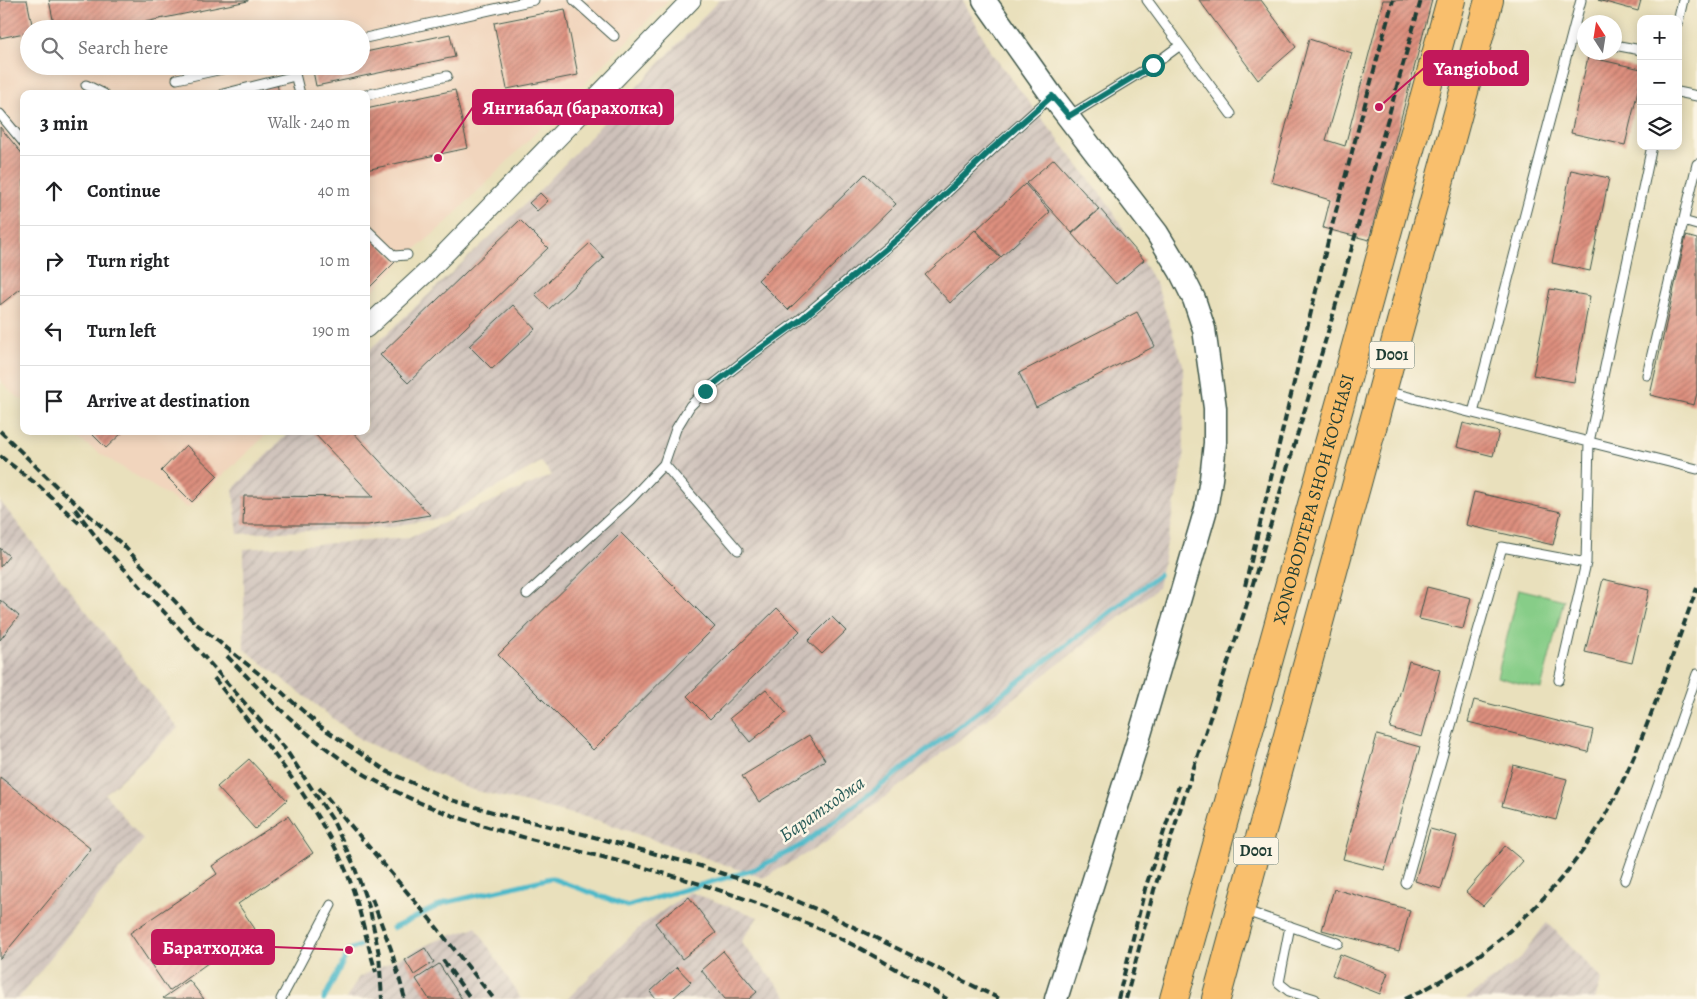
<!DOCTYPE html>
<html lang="en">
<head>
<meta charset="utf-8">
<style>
	:root { --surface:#fff; --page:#f6f6f6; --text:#202124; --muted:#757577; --line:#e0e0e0 }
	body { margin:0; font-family:Alegreya,serif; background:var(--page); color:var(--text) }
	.controls { position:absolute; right:15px; top:15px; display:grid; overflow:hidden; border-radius:10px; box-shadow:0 2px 12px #0003 }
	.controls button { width:45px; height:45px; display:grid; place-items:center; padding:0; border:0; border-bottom:1px solid var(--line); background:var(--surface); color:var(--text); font:25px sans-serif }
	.compass { position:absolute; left:1577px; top:15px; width:45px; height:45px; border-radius:50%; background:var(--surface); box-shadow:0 2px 12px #0003; rotate:348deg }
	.stop { position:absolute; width:15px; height:15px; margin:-11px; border:4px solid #0f766e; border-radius:50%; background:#fff }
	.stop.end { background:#0f766e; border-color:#fff; box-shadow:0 1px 5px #0008 }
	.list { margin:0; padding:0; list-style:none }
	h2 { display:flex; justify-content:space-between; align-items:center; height:65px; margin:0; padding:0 20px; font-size:21px }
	h2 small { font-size:16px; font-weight:400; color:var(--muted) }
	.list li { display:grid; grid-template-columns:32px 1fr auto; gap:15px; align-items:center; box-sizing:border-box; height:70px; padding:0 20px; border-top:1px solid var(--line) }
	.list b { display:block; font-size:19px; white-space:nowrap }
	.list em { font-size:16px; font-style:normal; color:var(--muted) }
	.icon { flex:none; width:28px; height:28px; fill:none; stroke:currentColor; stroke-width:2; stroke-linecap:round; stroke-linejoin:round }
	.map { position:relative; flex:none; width:1697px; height:999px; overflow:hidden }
	.search { position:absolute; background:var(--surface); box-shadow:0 2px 12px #0003; left:20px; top:20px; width:350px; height:55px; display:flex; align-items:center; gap:12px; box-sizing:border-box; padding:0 18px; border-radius:28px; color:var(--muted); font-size:19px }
	.panel { position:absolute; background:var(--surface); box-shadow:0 2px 12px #0003; left:20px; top:90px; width:350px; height:345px; border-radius:10px }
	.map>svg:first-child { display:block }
	.built { fill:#f1d5bd; fill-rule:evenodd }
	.industrial { fill:url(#industrial-furrows) }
	.garden { fill:#87cd88; stroke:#53855e }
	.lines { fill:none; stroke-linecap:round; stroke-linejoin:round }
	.stream { stroke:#4db9c9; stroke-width:5 }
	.building { fill:url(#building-hatch) }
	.service-casing { stroke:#3d5548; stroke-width:11 }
	.minor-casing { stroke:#3d5548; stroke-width:21 }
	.tertiary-casing { stroke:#3d5548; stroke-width:25 }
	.trunk-casing { stroke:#3d5548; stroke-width:30 }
	.service { stroke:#fff; stroke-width:9 }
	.minor { stroke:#fff; stroke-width:19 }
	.tertiary { stroke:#fff; stroke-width:22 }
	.trunk { stroke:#f9bf6d; stroke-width:28 }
	.rail { stroke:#1f3d34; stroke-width:4; stroke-dasharray:8 4; stroke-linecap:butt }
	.route { stroke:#0f766e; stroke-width:6 }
	.labels { text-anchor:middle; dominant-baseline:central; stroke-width:5; stroke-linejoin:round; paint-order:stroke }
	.shield { fill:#fcf5e5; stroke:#617469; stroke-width:1 }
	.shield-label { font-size:16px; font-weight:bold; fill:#1f3d34 }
	.street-label { font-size:18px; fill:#1f3d34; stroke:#fcf5e5 }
	.water-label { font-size:19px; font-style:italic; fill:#2a5c59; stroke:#fcf5e5 }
	.leader { fill:none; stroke:#c2185b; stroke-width:2 }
	.callout-dot { fill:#c2185b; stroke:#fcf5e5; stroke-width:2 }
	.callout { fill:#c2185b; stroke:#c2185b; stroke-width:2 }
	.callout-label { font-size:19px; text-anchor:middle; font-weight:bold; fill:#fff }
</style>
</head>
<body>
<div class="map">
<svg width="1697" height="999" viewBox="0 0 1697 999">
	<defs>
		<pattern id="industrial-furrows" width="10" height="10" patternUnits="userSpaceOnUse" patternTransform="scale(1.25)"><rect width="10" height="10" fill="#cec1ba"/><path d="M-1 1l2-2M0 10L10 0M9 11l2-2" fill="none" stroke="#a79e98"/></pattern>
		<pattern id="building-hatch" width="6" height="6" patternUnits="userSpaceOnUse" patternTransform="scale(1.25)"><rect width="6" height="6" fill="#dd8f7e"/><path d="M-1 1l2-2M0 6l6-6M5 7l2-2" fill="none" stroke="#b37668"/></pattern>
	</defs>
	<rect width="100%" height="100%" fill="#fcf5e5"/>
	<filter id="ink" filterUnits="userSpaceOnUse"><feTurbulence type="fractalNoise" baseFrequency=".02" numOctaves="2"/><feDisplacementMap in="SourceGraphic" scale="10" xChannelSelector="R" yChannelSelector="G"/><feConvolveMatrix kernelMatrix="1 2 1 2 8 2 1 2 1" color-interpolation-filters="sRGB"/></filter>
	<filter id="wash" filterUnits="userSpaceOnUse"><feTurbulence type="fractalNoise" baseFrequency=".0096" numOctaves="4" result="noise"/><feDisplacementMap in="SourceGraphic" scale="20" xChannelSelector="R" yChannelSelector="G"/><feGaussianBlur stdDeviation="1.12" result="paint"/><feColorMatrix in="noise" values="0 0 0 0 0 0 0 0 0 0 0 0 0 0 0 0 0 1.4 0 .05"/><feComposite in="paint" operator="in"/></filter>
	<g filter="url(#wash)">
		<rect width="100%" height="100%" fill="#e9e0bc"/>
		<path class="built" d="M0,0H668L446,223L402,261L366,298V94H24V401L12,393L0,380ZM29,29H361V66H29Z
			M67,431H270L188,508L99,453Z"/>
		<path class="industrial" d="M719,0H963L993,55L1109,205L1157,286L1183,364L1184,458L1158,588L825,843L763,878L597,820L469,789L361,740L244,649V549L409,538L552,475L541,462L442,518L387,527L238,534L233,489L290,431H366V353L539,191Z
			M0,501L178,728L105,794L143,840L18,999H0Z
			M690,892L758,917L741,942L789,999H567L642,925Z
			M1547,922L1602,979L1595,999H1466L1519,960Z
			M476,927L521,999H346L359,977L433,942Z"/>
		<path class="garden" d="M1519,589L1564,600L1541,689L1497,677Z"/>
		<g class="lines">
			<path class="stream" d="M393,928L444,903L551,878L627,906L753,870L802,845L1159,575
				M324,999L349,950L359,946"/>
		</g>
		<g id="blocks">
			<path class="building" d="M0,0H27L33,29H29V32L0,38Z
				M49,0H248V1L110,29H55Z
				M1199,0H1261L1296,47L1258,80Z
				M1383,0H1432L1369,240L1323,228L1330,200L1271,182L1309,39L1352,53L1326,140L1345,146Z
				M1598,0H1641L1638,11Z
				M565,9L578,75L507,89L494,23Z
				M450,34L455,57L316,86L312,66H361V53Z
				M1588,57L1641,69V78L1625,145L1571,133Z
				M277,83L279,94H245V92Z
				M455,90L468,148L366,170V109Z
				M0,127L24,156V286L0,305Z
				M1054,159L1099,209L1072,233L1026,183Z
				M1571,170L1609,178L1590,271L1552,263Z
				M865,174L896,204L788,310L758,280Z
				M1025,184L1050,212L1001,257L976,230Z
				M540,193L548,201L537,211L529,203Z
				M1100,209L1144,260L1116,284L1072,234Z
				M520,220L548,248L408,383L380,355Z
				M975,230L1000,258L950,303L925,275Z
				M366,231L396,261L366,291Z
				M1686,236L1697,239V393L1694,405L1650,395Z
				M590,243L604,258L549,309L535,294Z
				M1550,289L1590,296L1574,382L1533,375Z
				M513,305L535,329L492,369L469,346Z
				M1137,312L1155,346L1036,407L1019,373Z
				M1463,423L1499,432L1493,456L1457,447Z
				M89,431H124L106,448Z
				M312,431H352L430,515L368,525H243L244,496L374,497Z
				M186,445L218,476L192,502L161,471Z
				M1474,492L1561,512L1553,545L1466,525Z
				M621,533L715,627L593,750L498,655Z
				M0,548L9,556L0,567Z
				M1603,579L1649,590L1632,663L1585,652Z
				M1427,587L1471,598L1463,629L1419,619Z
				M0,600L19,616L0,640Z
				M777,608L800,631L710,719L687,696Z
				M832,617L846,631L822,654L808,641Z
				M1409,661L1440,670L1422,737L1390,728Z
				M766,689L786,713L750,742L730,718Z
				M1474,700L1593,730L1588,752L1468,722Z
				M809,735L825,760L759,802L742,776Z
				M1377,735L1420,747L1385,870L1343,859Z
				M249,759L287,800L255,829L217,787Z
				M1513,765L1567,779L1556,820L1502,806Z
				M0,777L91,849L0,959Z
				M288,816L313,853L238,904L255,929L169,991L130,933L217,874L212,866Z
				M1430,829L1457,836L1441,889L1415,881Z
				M1505,846L1523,861L1483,906L1466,892Z
				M1334,889L1410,910L1399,951L1322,930Z
				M689,897L716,933L682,959L655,923Z
				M425,948L434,962L414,975L405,960Z
				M723,951L757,992L749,999H725L701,970Z
				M1340,954L1388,973L1380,994L1332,975Z
				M439,964L462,999H429L416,979Z
				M677,967L691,982L672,999H656L650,992Z
				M189,980L204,999H165L163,998Z"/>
		</g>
	</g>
	<g filter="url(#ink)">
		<use href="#blocks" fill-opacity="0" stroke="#3d5548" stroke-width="1"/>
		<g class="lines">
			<defs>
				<path id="service" d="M574,0L614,36
					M1147,0L1231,114
					M1678,22L1683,0
					M1572,36L1584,38
					M361,39L534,0
					M1614,45L1641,50
					M293,66L300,94
					M177,79L236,66
					M86,85L104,94
					M1678,92L1697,96
					M223,94L295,76
					M366,95L447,76
					M0,114L24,143
					M1069,116L1156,63L1179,46
					M1683,221L1697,225
					M366,229L394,256L407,255
					M1647,375L1697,164
					M1385,391L1697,469
					M1473,413L1581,0
					M664,464L738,550
					M527,594L630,500L664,464L676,429L690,406L705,391L750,356L798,321L901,236L993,149L1052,96
					M1559,680L1586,563L1589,442L1652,146
					M1625,880L1697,674
					M1406,883L1502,547L1586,563
					M1243,910L1338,943
					M1290,926L1279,983L1289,991L1315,999
					M281,999L331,905"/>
				<path id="minor" d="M366,328L429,270L691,0"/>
				<path id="tertiary" d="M984,0L1052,96L1157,233L1180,271L1194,299L1204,329L1215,408V443L1211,479L1206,509L1140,734L1056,999"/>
				<g id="trunk">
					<path id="s1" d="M1174,999L1347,379L1451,0"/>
					<path d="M1216,999L1489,0"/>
				</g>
			</defs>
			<use href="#service" class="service-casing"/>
			<use href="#minor" class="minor-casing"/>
			<use href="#tertiary" class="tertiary-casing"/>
			<use href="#trunk" class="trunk-casing"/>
			<use href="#service" class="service"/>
			<use href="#minor" class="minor"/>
			<use href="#tertiary" class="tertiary"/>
			<use href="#trunk" class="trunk"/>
			<path class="rail" d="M0,431L56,486L124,546L194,622L277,688L321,727L388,772L448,799L506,816L583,834L700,866L763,887L823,912L1000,999
				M0,456L39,486L79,523
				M75,509L103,546L178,627L286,750L332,819L353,863L370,910L379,954L382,999
				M1245,586L1329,237L1393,0
				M227,656C274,705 316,747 376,781C466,832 572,846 670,875C736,894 802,918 863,950C891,966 919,982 947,999
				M214,678C261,738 312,796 344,866C359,900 365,937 376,972
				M319,788L429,918L494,999
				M372,899L391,949L405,999
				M443,960L471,999
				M1118,999L1145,889L1179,786
				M1126,999L1154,890L1246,607L1333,315L1421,0
				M1405,999C1487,962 1566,888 1609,809C1645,740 1670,661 1697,588"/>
		</g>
	</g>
	<g class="lines" filter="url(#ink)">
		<path class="route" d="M705,391L750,356L798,322L901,236L993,148L1052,96L1069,116L1153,65"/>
	</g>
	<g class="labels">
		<g class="shield">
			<rect x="1369.5" y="341.5" width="45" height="27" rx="4"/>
			<rect x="1233.5" y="837.5" width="45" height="27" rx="4"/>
		</g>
		<g class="shield-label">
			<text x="1392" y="355">D001</text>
			<text x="1256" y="851">D001</text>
		</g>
		<g class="street-label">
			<text stroke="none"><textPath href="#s1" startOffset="519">XONOBODTEPA SHOH KO'CHASI</textPath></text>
		</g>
		<g class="water-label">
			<text transform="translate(822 809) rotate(-35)">Баратходжа</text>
		</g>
	</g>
	<path class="leader" d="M1379 107L1424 68M438 158L473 107M349 950L274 947"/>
	<g class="callout-dot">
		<circle cx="1379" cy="107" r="5"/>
		<circle cx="438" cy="158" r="5"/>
		<circle cx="349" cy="950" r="5"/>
	</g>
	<g class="callout">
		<rect x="1424" y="51" width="104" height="34" rx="5"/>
		<rect x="473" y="90" width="200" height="34" rx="5"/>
		<rect x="152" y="930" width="122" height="34" rx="5"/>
	</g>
	<g class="callout-label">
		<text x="1476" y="75">Yangiobod</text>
		<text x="573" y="114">Янгиабад (барахолка)</text>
		<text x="213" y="954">Баратходжа</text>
	</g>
</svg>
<div class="controls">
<button>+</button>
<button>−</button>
<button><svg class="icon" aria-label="layers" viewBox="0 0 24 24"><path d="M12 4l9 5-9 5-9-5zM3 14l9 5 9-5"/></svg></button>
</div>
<svg class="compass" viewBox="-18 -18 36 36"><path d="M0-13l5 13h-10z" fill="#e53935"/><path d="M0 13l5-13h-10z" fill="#757577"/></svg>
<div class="stop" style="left:1153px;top:65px"></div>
<div class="stop end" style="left:705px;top:391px"></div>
<div class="search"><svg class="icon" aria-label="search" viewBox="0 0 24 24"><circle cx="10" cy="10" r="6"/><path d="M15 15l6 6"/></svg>Search here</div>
<section class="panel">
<h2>3 min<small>Walk · 240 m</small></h2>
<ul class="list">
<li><svg class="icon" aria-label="ahead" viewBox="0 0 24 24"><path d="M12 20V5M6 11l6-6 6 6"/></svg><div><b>Continue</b></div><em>40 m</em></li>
<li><svg class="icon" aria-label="right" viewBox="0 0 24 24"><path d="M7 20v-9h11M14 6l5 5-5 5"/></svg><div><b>Turn right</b></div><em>10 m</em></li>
<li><svg class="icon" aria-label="left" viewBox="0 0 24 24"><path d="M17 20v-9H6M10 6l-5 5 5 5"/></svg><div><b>Turn left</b></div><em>190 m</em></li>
<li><svg class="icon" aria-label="arrive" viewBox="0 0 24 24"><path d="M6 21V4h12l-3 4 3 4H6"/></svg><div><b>Arrive at destination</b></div></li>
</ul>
</section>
</div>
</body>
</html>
